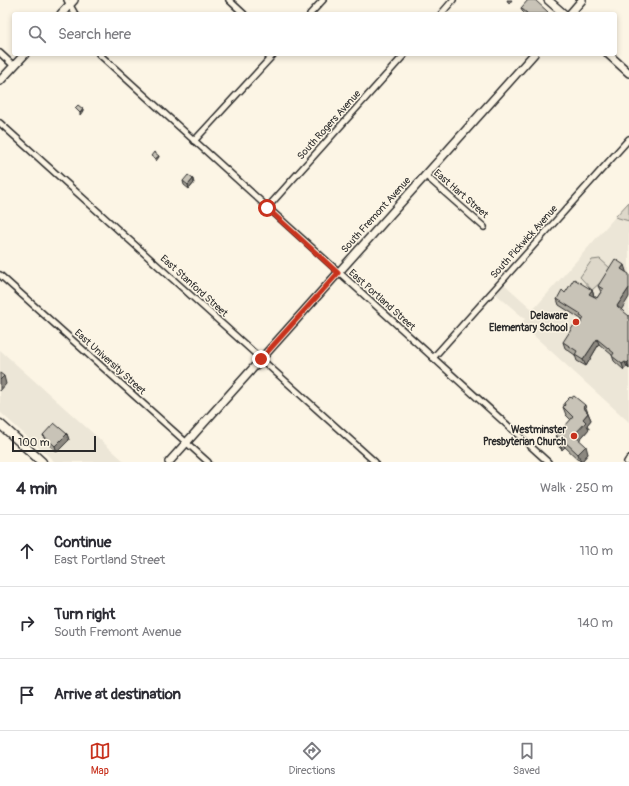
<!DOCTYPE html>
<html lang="en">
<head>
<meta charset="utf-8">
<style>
	:root { --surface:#fff; --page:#f7f7f7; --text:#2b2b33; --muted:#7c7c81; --line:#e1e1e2; --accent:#c8321e }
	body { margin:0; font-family:Pangolin,sans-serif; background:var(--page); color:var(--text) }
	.scale { position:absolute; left:12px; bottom:10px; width:84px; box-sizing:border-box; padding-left:4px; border:2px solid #2b2b2b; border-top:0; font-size:11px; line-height:14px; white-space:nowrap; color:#2b2b2b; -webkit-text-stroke:3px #fcf5e5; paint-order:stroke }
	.stop { position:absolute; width:12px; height:12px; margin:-9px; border:3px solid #c8321e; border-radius:50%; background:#fff }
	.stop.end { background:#c8321e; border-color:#fff; box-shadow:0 1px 4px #0008 }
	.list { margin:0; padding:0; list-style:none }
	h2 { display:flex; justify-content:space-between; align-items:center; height:52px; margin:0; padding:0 16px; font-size:17px }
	h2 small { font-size:13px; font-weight:400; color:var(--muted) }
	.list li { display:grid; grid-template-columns:26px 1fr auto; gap:12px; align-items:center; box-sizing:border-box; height:72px; padding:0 16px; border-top:1px solid var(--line) }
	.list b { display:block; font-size:15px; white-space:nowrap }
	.list p { margin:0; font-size:13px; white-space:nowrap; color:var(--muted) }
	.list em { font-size:13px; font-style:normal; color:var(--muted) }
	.icon { flex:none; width:22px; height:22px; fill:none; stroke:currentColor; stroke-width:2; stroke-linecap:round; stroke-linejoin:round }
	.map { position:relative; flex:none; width:629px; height:462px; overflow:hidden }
	.search { position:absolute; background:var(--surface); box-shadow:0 2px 6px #0003; left:12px; right:12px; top:12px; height:44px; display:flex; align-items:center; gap:10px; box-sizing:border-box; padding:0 14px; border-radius:4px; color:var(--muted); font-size:15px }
	.sheet { height:268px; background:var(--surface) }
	nav { display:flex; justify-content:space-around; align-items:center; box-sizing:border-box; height:56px; border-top:1px solid var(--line); background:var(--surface); font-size:11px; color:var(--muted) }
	nav a { display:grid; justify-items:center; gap:2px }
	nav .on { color:var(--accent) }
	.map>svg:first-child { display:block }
	.built { fill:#ece6d7 }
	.green { fill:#ded8ca; stroke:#84827a }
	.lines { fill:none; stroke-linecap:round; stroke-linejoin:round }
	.street-casing { stroke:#2b2b2b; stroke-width:8 }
	.secondary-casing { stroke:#2b2b2b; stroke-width:10 }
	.primary-casing { stroke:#2b2b2b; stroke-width:11 }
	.street { stroke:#fcf5e5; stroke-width:5 }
	.secondary { stroke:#fcf5e5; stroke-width:7 }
	.primary { stroke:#fcf5e5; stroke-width:8 }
	.wall { fill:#aca89d; stroke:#2b2b2b }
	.shaded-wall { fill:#8c8880; stroke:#2b2b2b }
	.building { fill:#c8c3b7; stroke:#2b2b2b }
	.route { stroke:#c8321e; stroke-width:5 }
	.poi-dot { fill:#c8321e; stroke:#fcf5e5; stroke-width:1.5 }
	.labels { text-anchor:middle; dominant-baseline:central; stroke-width:3; stroke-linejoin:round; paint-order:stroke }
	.street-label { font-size:10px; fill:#2b2b2b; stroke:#fcf5e5 }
	.poi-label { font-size:10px; font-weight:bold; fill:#2b2b2b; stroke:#fcf5e5; text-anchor:end }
</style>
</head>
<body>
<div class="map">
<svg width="629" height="462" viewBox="0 0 629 462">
	<rect width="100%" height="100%" fill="#fcf5e5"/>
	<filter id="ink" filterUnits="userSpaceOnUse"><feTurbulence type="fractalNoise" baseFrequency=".025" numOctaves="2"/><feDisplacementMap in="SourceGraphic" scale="8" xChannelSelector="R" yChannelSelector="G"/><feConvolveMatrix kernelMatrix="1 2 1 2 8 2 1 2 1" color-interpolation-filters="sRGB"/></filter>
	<g filter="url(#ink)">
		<path class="built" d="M615,217L629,221V422L521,324L525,319L496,294L504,284L533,310Z
			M0,350L125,462H55L0,412Z"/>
		<path class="green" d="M629,202V221L615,217Z
			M600,259L610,268L611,273L592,290L580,277L592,260Z"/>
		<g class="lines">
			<defs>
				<path id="street" d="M67,0L75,14
					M229,0L244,14
					M310,14L323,0
					M441,14L453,0
					M0,53L14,66
					M99,54L548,462
					M0,123L375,462
					M194,141L274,54
					M425,175L484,227
					M267,208L405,54
					M0,275L208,462
					M433,358L629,139
					M627,462L629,459"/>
				<path id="secondary" d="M548,0L564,14
					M61,14L74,0
					M570,14L582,0
					M608,54L629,73
					M0,81L25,54
					M169,462L534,54"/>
				<path id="primary" d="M0,424L42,462"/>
			</defs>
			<use href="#street" class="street-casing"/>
			<use href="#secondary" class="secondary-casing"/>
			<use href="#primary" class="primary-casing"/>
			<use href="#street" class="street"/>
			<use href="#secondary" class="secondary"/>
			<use href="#primary" class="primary"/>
		</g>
		<path class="wall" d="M521,8L549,14H525L522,11Z
			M183,181L194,183L189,189L184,185Z
			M626,271L621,309L629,369L627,367L624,370L614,361L612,355L599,344L586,366L577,361L575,355L565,348L563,342L578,328L582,321L581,319L559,305L557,299L565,293L592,290L594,296L597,298L601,292L598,286Z
			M564,403L587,411L588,413L591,420L587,425L589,429L579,440L588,454L581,462L565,447L562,450L559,447L556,439L557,438L556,436L571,420L566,415L563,407L564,406Z
			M67,434L69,440L57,452L45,441L43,435Z"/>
		<path class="shaded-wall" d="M507,0H512L509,4Z
			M83,109V111L80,115V113Z
			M159,156V157L156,161L155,159Z
			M193,179L194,183L189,189L188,185Z
			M624,265L626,271L624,275L621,269Z
			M629,288V297L620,312L617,306Z
			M592,290L594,296L591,299L589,294Z
			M597,339L599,344L586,366L583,360Z
			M629,361V369L627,363Z
			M625,362L627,367L624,370L622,364Z
			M4,376L6,384L0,391V380Z
			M585,405L588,413L583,407Z
			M588,413L591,420L587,425L589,429L577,443L574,435L583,419Z
			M67,434L69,440L57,452L55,446Z
			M562,439L565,447L562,450L559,442Z
			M586,446L588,454L581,462L578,454Z"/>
		<path class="building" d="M528,0H535L548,12L546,14H528L521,8Z
			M78,105L83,109L80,113L75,108Z
			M154,152L159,156L155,159L151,156Z
			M188,175L193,179L188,185L183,181Z
			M615,259L624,265L621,269L629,274V288L617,306L629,316V361L627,363L625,362L622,364L612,356L614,353L597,339L583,360L575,355L577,351L563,342L574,325L578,328L584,318L580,316L581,314L557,299L562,290L565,293L574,279L592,290L589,294L597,298L603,289L598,286Z
			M0,373L4,376L0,380Z
			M574,396L585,405L583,407L588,413L583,419L586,422L574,435L586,446L578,454L562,439L559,442L556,439L558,437L556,436L573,417L563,407L565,405L564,403L570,397L571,398Z
			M54,423L67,434L55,446L43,435Z"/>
	</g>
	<g class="lines" filter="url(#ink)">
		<path class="route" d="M261,359L338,273L267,208"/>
	</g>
	<g class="poi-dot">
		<circle cx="576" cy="322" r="4"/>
		<circle cx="574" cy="436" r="4"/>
	</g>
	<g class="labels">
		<g class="street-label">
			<text transform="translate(329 125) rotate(-48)">South Rogers Avenue</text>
			<text transform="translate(461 194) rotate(41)">East Hart Street</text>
			<text transform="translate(376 215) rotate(-48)">South Fremont Avenue</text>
			<text transform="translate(524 242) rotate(-48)">South Pickwick Avenue</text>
			<text transform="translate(194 286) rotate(42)">East Stanford Street</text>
			<text transform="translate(382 300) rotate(42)">East Portland Street</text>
			<text transform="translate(110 362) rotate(42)">East University Street</text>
		</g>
		<g class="poi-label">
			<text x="568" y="316">Delaware<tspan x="568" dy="12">Elementary School</tspan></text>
			<text x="566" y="430">Westminster<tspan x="566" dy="12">Presbyterian Church</tspan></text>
		</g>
	</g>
</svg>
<div class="scale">100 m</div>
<div class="stop" style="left:267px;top:208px"></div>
<div class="stop end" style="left:261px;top:359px"></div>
<div class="search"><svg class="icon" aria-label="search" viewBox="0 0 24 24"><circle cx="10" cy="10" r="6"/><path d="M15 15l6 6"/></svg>Search here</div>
</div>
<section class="sheet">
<h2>4 min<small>Walk · 250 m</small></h2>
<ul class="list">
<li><svg class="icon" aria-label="ahead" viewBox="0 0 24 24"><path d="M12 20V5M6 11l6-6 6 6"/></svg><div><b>Continue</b><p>East Portland Street</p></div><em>110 m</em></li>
<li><svg class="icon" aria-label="right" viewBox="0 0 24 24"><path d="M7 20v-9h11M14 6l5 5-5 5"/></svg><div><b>Turn right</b><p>South Fremont Avenue</p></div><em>140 m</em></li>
<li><svg class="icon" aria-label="arrive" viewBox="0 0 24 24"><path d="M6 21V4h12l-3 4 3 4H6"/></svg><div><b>Arrive at destination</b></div></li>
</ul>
</section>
<nav>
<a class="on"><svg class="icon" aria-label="map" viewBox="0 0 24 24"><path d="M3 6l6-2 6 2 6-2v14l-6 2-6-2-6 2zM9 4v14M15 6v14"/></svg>Map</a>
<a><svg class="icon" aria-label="directions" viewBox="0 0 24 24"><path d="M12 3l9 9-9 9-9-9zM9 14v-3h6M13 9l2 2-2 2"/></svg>Directions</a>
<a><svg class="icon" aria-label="saved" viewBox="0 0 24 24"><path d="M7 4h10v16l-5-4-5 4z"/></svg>Saved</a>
</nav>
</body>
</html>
